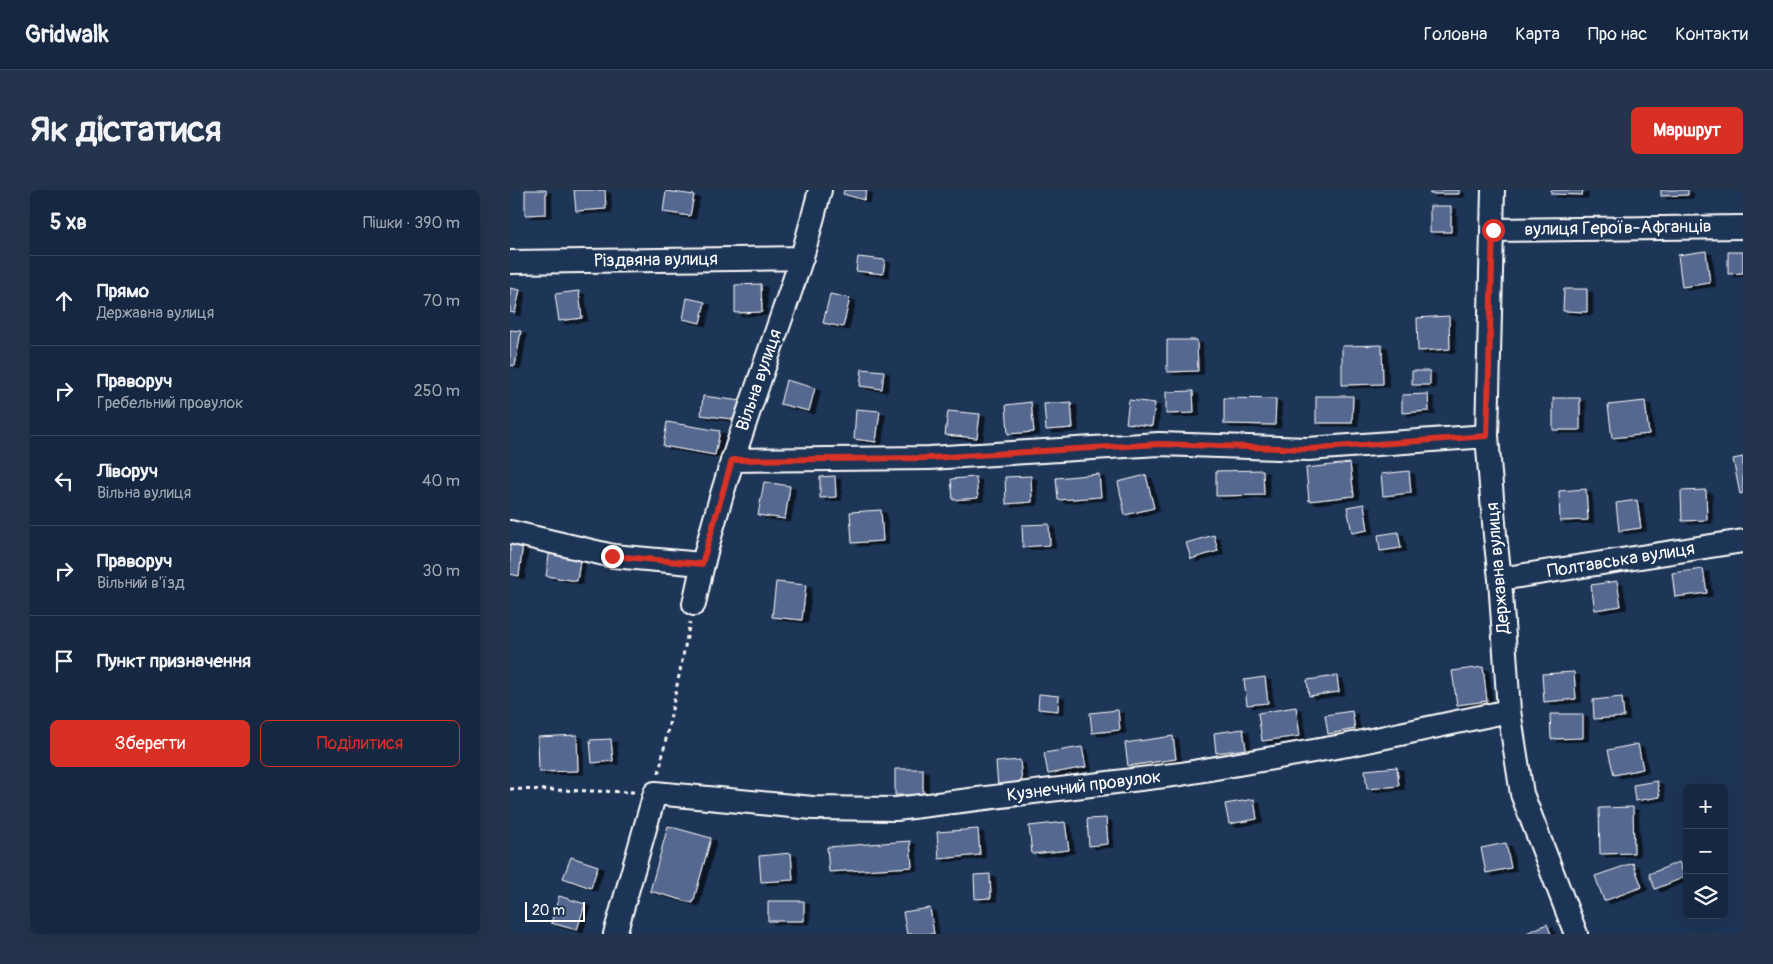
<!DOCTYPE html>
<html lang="uk">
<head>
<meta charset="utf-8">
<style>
	:root { --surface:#162841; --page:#23344c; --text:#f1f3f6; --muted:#9ea6b1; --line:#35445a; --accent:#d93025 }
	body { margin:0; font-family:Pangolin,sans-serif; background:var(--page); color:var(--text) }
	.controls { position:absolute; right:15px; bottom:15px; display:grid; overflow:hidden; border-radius:8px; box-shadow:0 5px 20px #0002 }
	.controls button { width:45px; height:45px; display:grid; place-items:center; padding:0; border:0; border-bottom:1px solid var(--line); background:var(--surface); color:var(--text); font:25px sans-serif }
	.scale { position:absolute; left:15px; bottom:12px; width:60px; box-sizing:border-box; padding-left:5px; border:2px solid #fff; border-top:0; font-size:14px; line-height:18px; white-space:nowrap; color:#fff; -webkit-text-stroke:4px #1d3557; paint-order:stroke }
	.stop { position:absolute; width:15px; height:15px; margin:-11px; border:4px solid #d93025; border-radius:50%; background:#fff }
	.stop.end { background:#d93025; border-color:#fff; box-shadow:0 1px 5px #0008 }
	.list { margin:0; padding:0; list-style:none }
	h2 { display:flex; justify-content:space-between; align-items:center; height:65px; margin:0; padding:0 20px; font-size:21px }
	h2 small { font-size:16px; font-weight:400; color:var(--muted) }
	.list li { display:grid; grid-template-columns:32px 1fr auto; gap:15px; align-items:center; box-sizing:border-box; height:90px; padding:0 20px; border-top:1px solid var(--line) }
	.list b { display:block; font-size:19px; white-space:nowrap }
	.list p { margin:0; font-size:16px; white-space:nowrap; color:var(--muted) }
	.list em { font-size:16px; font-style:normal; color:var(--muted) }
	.actions { display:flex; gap:10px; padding:15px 20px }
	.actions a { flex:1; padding:11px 0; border:1px solid var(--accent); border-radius:8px; text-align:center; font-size:18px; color:var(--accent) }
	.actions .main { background:var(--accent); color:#fff }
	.icon { flex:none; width:28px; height:28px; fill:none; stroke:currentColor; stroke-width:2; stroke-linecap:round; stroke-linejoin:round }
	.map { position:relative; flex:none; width:1233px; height:744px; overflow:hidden; border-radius:8px }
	header { display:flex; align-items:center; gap:30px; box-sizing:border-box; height:70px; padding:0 25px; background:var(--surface); border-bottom:1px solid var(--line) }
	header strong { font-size:24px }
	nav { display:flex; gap:28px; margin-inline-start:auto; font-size:18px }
	.intro { display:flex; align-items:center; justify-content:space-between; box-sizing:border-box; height:120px; padding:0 30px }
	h1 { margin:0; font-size:35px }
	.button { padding:12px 22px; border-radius:8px; background:var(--accent); color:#fff; font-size:18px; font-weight:700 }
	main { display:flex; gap:30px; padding:0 30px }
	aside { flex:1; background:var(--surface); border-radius:8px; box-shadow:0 5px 20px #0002 }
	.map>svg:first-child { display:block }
	.building { fill:#55678f; stroke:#fff; filter:url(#shadow) }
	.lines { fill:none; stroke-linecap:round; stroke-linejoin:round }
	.minor-casing { stroke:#fff; stroke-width:26 }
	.path { stroke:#fff; stroke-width:3; stroke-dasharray:4 4; stroke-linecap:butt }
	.minor { stroke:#1d3557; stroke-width:22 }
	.route { stroke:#d93025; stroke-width:6 }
	.labels { text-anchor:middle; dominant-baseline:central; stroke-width:5; stroke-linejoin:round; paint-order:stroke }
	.street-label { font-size:18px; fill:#fff; stroke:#1d3557 }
</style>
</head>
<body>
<header>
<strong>Gridwalk</strong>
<nav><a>Головна</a><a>Карта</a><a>Про нас</a><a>Контакти</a></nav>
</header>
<div class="intro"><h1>Як дістатися</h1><a class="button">Маршрут</a></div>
<main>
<aside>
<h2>5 хв<small>Пішки · 390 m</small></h2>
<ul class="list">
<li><svg class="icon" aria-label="ahead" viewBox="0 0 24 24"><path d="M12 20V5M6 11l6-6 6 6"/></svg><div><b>Прямо</b><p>Державна вулиця</p></div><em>70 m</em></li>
<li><svg class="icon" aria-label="right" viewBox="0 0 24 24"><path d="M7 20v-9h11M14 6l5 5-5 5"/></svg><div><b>Праворуч</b><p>Гребельний провулок</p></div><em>250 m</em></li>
<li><svg class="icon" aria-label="left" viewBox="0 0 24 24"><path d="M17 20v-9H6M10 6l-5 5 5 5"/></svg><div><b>Ліворуч</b><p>Вільна вулиця</p></div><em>40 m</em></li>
<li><svg class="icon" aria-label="right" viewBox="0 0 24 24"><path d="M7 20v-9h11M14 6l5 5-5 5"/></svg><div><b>Праворуч</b><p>Вільний в'їзд</p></div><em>30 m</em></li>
<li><svg class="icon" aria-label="arrive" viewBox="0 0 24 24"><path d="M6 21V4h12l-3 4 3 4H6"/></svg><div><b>Пункт призначення</b></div></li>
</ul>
<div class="actions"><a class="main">Зберегти</a><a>Поділитися</a></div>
</aside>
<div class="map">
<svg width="1233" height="744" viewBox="0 0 1233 744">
	<defs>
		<filter id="shadow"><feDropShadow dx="5.5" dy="3" stdDeviation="0" flood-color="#0009"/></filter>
	</defs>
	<rect width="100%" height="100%" fill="#1d3557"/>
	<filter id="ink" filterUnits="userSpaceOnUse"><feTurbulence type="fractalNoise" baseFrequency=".02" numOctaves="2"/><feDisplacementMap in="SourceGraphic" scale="10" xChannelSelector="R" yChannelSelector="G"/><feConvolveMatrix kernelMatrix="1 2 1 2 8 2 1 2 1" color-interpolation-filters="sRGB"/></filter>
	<g filter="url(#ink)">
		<path class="building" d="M15,0H36V24L15,25Z
			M64,0H95L96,19L66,21Z
			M334,0H357L354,10L333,4Z
			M920,0H949V4H920Z
			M1041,0H1073L1072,5L1041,4Z
			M1151,0H1178V5L1151,6Z
			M156,1L184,5L180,26L153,22Z
			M920,16H941V42H920Z
			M1196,61L1200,93L1172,97L1168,65Z
			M1218,62H1233V83L1218,84Z
			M348,67L375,70L373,84L346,81Z
			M251,94L252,122L225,123V95Z
			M0,98L10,100L5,123L0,122Z
			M1054,99H1077V122L1053,121Z
			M69,101L72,128L49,131L45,104Z
			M320,104L340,108L333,137L313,133Z
			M177,108L195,112L190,133L173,129Z
			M939,126L940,159L908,161L907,128Z
			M0,140L11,141L5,176L0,175Z
			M657,150H687L688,181L657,182Z
			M872,155L873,194L832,195V156Z
			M352,179L374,181L372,199L350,196Z
			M902,181H920V195H902Z
			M276,190L305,198L299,221L270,214Z
			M683,201L684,223L656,224V202Z
			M918,204L919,221L892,223V205Z
			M193,206L231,211L229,230L191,225Z
			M806,206H843L842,233H806Z
			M714,208L766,209L765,235L714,234Z
			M1043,208H1070V240H1043Z
			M619,210L645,213L642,236L616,233Z
			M1135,211L1139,244L1102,248L1098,215Z
			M521,212L524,242L498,244L496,215Z
			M561,212L563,238L536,240L534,214Z
			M346,219L370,221L366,252L344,249Z
			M438,221L470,224L467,248L435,245Z
			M157,232L210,241L205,265L153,256Z
			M1233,267V303L1230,304L1223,269Z
			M840,273L844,306L799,311L796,278Z
			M753,280L754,305L706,306V281Z
			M899,281L901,303L873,306L871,284Z
			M589,284L591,307L548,310L546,288Z
			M636,285L644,318L615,325L608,292Z
			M325,286L326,307L310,308V287Z
			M521,286L522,312L496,314L495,287Z
			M466,287L468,308L443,310L441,289Z
			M254,292L280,296L275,329L248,325Z
			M1076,299L1078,330L1050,331L1049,301Z
			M1196,300L1197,330L1172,331L1171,301Z
			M1127,310L1131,338L1109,341L1106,313Z
			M854,314L858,340L842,343L837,317Z
			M371,320L373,351L342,353L340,322Z
			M539,334L540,355L513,357L512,335Z
			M888,342L891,358L870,361L868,345Z
			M704,345L708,361L681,369L676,353Z
			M0,351L13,353L9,386L0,384Z
			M40,359L71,364L67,391L36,386Z
			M1193,379L1197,403L1165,407L1162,383Z
			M1107,391L1111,416L1085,420L1081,395Z
			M266,392L296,395L292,430L262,427Z
			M973,477L977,511L947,515L942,481Z
			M1064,482L1066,509L1034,512L1032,484Z
			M827,486L829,502L799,506L797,490Z
			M755,487L758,513L737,515L734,490Z
			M529,504L549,506L548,521L528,519Z
			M1112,507L1114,527L1084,529L1083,510Z
			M786,517L790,546L752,551L748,523Z
			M608,520L610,540L582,543L580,523Z
			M842,521L845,539L818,544L815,525Z
			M1040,524H1073V548L1041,549Z
			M733,539L736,559L706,563L704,543Z
			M67,545L68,581L29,582L28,547Z
			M663,546L666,569L618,576L615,553Z
			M101,549L103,571L82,573L80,550Z
			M1128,554L1133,579L1104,585L1098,560Z
			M572,557L576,577L538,584L534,563Z
			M510,570L512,594L488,597L486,572Z
			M887,577L889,596L857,599L855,580Z
			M385,579H413V605H385Z
			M1147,591L1150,607L1125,611L1123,595Z
			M744,609L747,629L719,634L715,614Z
			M1123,617L1124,663L1090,664L1089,618Z
			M596,628L598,654L579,656L577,629Z
			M555,632L559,660L522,664L519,636Z
			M158,636L201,648L183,713L140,701Z
			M468,639L470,665L429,669L427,642Z
			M400,651L402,677L319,682L317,657Z
			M996,653L1001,678L976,683L971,658Z
			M281,663L283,690L251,692L249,666Z
			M61,667L88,676L81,698L53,688Z
			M1169,672L1175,687L1145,699L1139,684Z
			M1123,673L1132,697L1094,711L1085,686Z
			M480,684L481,708L465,709L464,685Z
			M49,706L75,714L67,740L41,733Z
			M258,711H294V731H258Z
			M420,718L424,744H397L393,722Z
			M1037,734L1041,744H1014Z"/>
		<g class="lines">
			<defs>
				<path id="minor" d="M983,0L977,246L985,345L990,389L999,521L1012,604L1066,744
					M983,40L1233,37
					M0,72L292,68
					M222,270L419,268L649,254L798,259L977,246
					M0,342L103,366L192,374
					M990,389L1233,351
					M184,414C208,296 253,184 291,70C298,47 304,23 310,0
					M105,744L145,603L303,618L386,619L671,584L838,555L999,521"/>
			</defs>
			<use href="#minor" class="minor-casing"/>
			<path class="path" d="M149,583L180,432
				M0,599L124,602"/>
			<use href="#minor" class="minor"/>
		</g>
	</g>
	<g class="lines" filter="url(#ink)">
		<path class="route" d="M102,366L192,374L222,270L419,268L649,254L798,259L977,246L983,40"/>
	</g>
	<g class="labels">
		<g class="street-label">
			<text transform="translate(1108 38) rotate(-1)">вулиця Героїв-Афганців</text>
			<text transform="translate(146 70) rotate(-1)">Різдвяна вулиця</text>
			<text transform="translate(249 190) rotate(-71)">Вільна вулиця</text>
			<text transform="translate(1111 370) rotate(-9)">Полтавська вулиця</text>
			<text transform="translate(988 378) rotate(-95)">Державна вулиця</text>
			<text transform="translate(574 596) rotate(-7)">Кузнечний провулок</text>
		</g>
	</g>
</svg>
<div class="controls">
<button>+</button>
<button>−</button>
<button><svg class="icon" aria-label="layers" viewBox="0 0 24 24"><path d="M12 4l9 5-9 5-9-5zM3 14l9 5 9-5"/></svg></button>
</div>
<div class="scale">20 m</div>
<div class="stop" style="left:983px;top:40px"></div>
<div class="stop end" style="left:102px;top:366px"></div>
</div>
</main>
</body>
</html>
